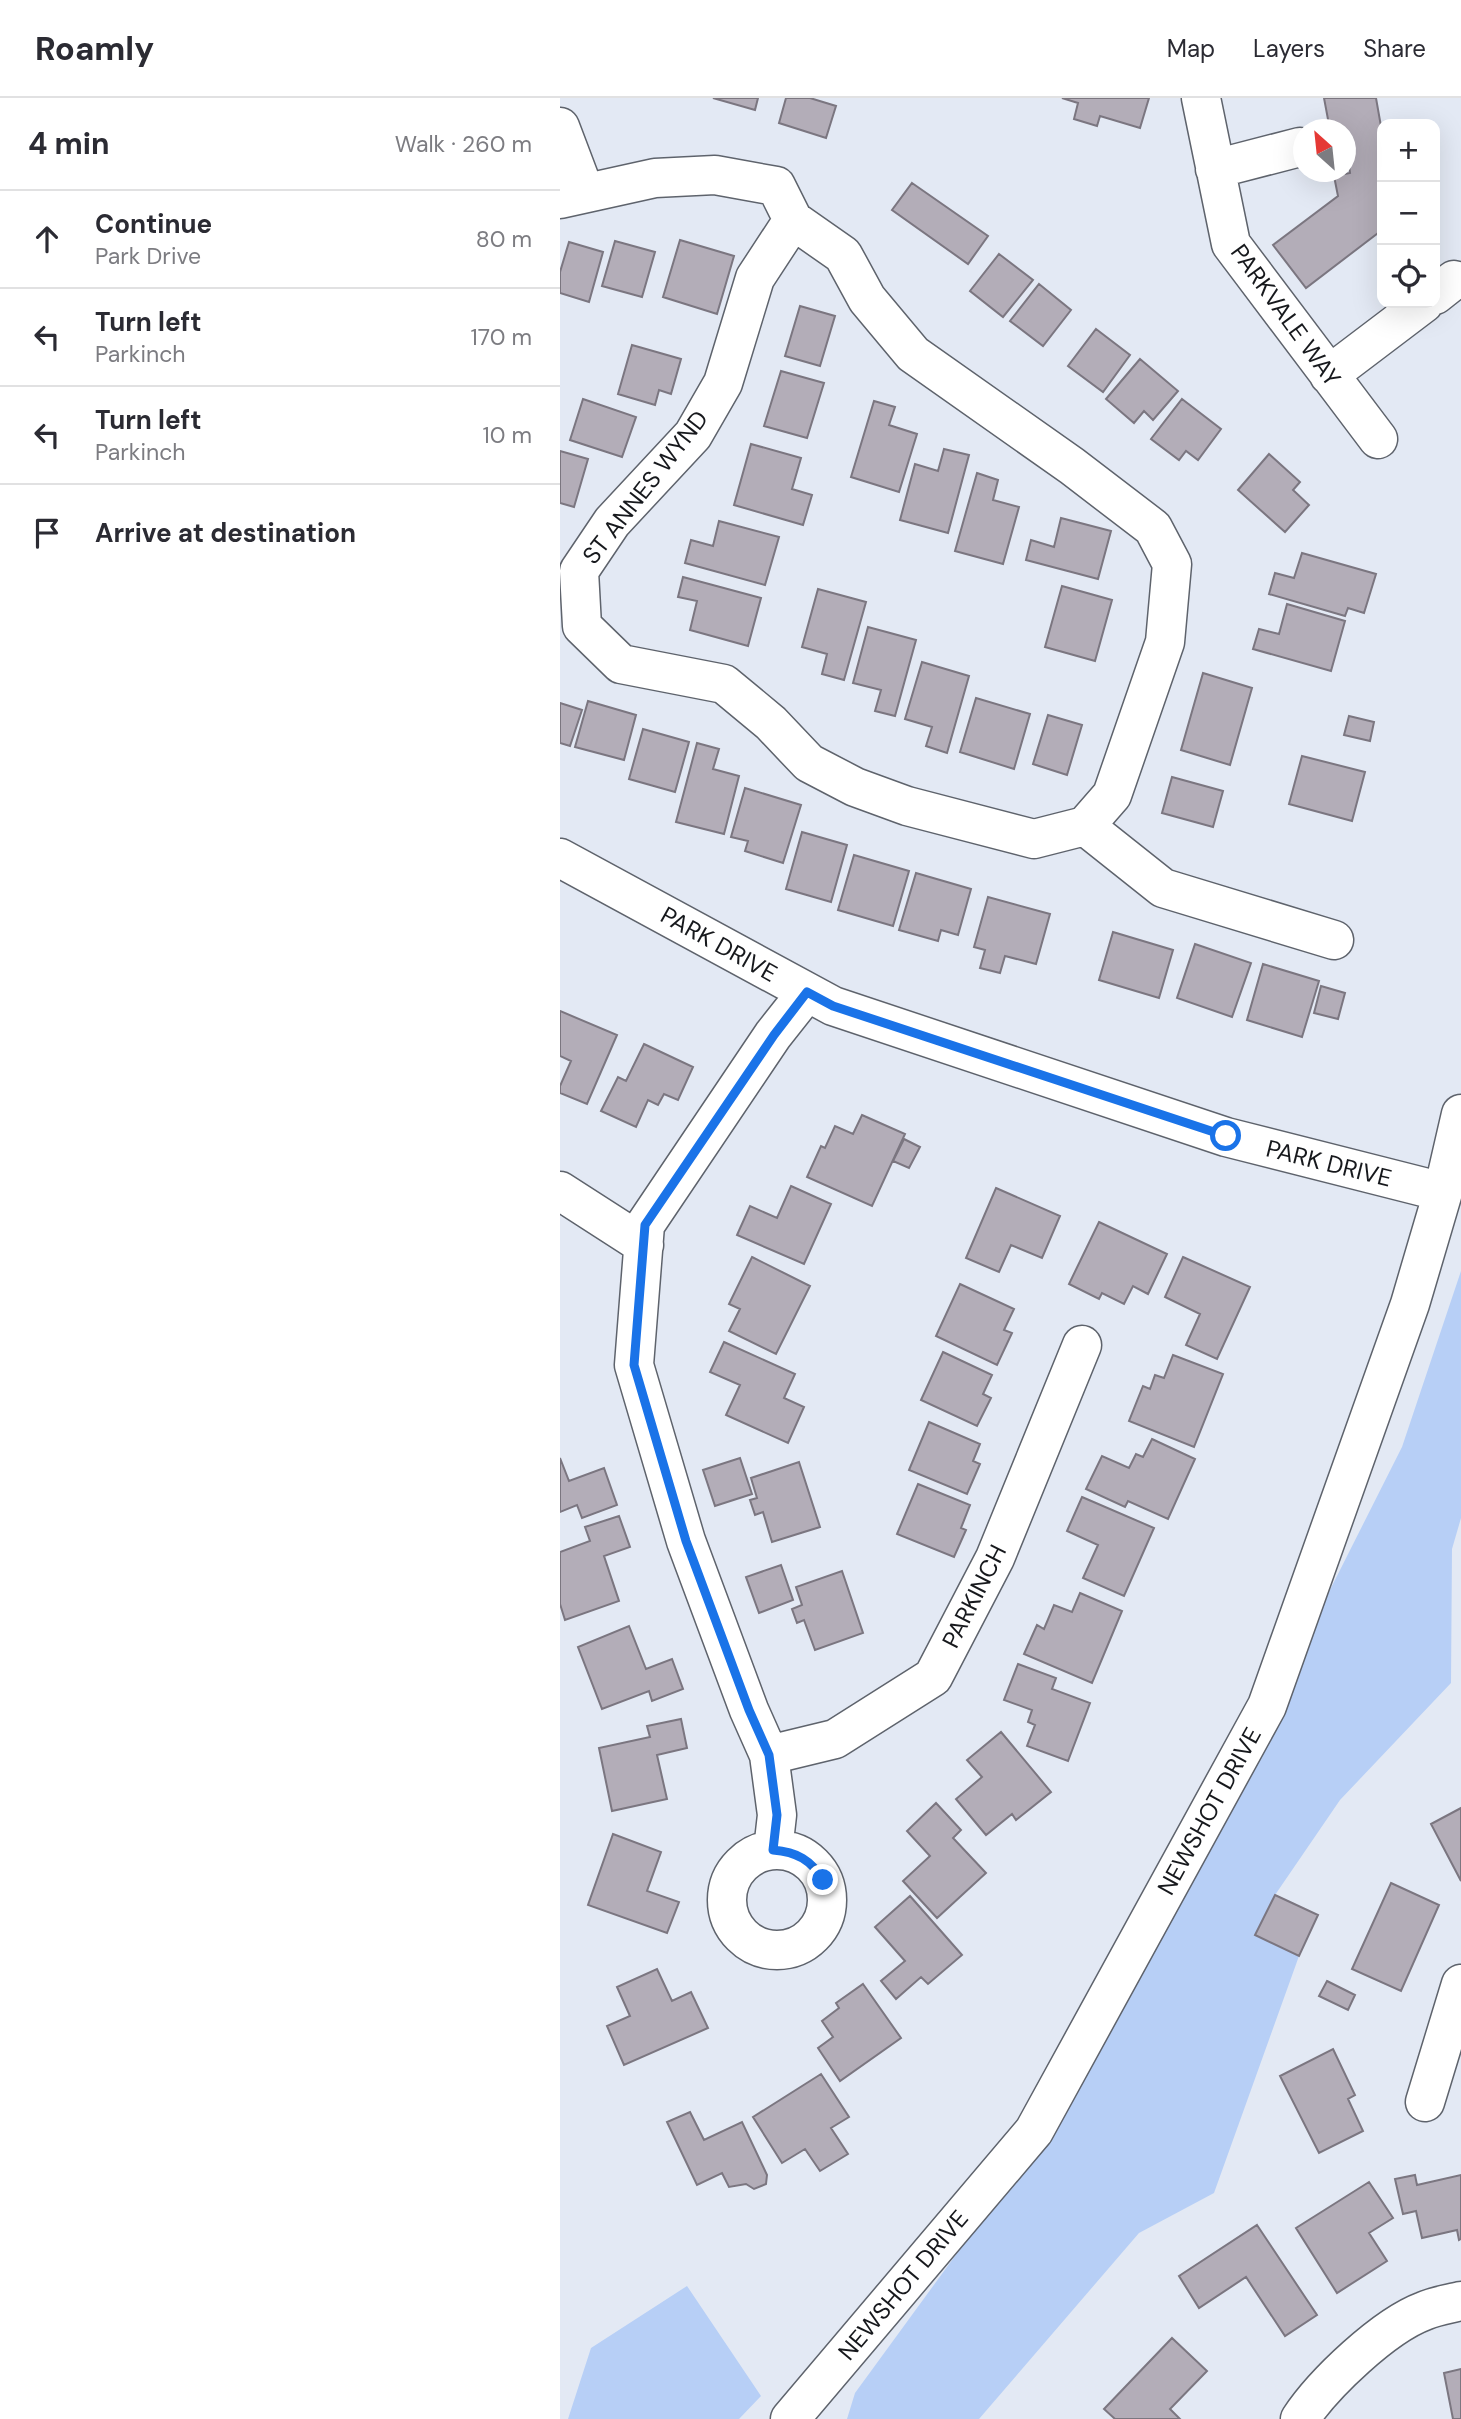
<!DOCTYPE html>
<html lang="en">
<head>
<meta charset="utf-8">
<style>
	:root { --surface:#fff; --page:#f2f2f3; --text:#2b2b33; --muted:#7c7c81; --line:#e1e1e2 }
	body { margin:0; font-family:"DM Sans",sans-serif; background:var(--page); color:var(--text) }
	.controls { position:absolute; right:21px; top:21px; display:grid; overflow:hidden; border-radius:14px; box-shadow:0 7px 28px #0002 }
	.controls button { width:63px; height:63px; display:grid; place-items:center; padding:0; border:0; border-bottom:2px solid var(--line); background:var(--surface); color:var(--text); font:35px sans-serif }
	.compass { position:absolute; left:733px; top:21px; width:63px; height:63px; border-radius:50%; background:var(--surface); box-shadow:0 7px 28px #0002; rotate:333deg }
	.stop { position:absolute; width:21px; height:21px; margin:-16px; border:5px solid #1a73e8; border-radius:50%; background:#fff }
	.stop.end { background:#1a73e8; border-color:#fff; box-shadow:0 2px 7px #0008 }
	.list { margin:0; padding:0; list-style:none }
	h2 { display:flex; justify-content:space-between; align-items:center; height:91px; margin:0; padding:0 28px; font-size:30px }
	h2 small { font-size:23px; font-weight:400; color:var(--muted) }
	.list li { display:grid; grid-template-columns:46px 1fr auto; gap:21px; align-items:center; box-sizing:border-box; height:98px; padding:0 28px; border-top:2px solid var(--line) }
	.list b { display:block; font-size:26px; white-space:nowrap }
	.list p { margin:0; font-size:23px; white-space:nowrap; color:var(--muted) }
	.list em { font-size:23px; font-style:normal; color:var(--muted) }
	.icon { flex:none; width:38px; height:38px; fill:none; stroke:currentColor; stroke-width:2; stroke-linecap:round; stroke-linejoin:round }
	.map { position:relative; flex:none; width:901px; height:2321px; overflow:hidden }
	header { display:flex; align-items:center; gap:42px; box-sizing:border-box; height:98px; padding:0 35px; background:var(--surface); border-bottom:2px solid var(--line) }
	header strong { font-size:33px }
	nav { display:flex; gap:38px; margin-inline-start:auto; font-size:24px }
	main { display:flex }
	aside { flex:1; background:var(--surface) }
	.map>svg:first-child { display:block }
	.green { fill:#b7cff6 }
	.building { fill:#b3adb8; stroke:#7b7680; stroke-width:2 }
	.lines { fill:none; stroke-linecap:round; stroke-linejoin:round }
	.minor-casing { stroke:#5e636c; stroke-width:41 }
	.minor { stroke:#fff; stroke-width:38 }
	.route { stroke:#1a73e8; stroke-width:9 }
	.labels { text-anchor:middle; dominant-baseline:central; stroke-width:5; stroke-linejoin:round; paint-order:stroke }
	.street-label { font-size:24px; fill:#16181c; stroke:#fff }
</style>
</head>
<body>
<header>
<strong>Roamly</strong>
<nav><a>Map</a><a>Layers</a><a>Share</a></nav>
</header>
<main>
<aside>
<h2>4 min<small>Walk · 260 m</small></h2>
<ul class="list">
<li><svg class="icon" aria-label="ahead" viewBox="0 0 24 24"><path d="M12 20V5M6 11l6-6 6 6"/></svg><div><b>Continue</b><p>Park Drive</p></div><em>80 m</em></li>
<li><svg class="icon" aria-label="left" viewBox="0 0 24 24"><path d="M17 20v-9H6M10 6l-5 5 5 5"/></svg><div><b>Turn left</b><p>Parkinch</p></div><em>170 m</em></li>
<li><svg class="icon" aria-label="left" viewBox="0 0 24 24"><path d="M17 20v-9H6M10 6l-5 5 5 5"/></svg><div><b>Turn left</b><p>Parkinch</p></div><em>10 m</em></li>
<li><svg class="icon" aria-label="arrive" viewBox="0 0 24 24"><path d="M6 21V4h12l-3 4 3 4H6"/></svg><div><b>Arrive at destination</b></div></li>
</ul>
</aside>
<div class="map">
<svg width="901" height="2321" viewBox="0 0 901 2321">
	<rect width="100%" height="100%" fill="#e3e9f4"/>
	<path class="green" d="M901,1173V1420L892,1451L891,1585L780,1702L715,1797L696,1837L739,1858L654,2095L579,2135L419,2321H287L295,2295L522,1984L842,1349Z
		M127,2188L201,2298L179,2321H8L31,2250Z"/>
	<path class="building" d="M153,0H198L195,12Z
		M226,0H250L276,8L266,40L219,25Z
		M502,0H589L580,30L540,18L537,28L514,21L518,5Z
		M764,0H816L822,34V132L746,190L713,147L778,98L774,78L790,75L788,59L786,60V32H770Z
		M352,85L428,138L408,166L332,112Z
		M120,142L174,158L157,216L103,199Z
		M55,143L95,154L82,199L42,188Z
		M9,144L43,154L29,204L0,195V174Z
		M439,156L473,182L443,219L410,193Z
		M479,186L511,212L483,248L450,223Z
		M240,208L275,218L260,268L225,258Z
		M536,231L570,257L543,294L508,268Z
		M72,247L121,261L111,296L99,292L95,307L58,296Z
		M580,261L618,293L593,322L584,313L574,325L546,301Z
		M221,273L264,285L247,340L204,328Z
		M23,301L76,319L62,359L10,342Z
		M622,301L661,331L638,362L626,353L619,362L591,341Z
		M314,303L335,309L329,327L357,336L339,394L291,379Z
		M191,346L241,360L232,391L252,397L243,427L174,407Z
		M384,351L409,357L388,435L340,422L355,366L378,373Z
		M0,353L28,361L14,409L0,405Z
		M709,356L740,384L733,392L749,407L725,434L678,392Z
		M417,375L438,382L433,402L459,409L443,466L395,453Z
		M501,420L551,433L538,481L466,462L471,442L494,449Z
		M159,423L219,439L205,487L125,465L131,442L153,448Z
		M742,455L816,476L804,515L788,510L785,518L709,496L715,475L734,480Z
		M123,479L201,500L188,548L130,532L137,503L118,499Z
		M502,488L552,502L535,563L485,549Z
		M258,491L306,504L284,582L262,576L267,556L242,549Z
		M727,506L785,523L771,573L693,551L699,531L719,536Z
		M308,529L356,542L335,618L315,613L321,592L293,585Z
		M362,564L409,578L387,655L366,648L372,629L345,621Z
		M643,575L692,590L670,667L621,652Z
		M416,600L470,616L454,671L400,654Z
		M28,603L76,617L64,662L15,649Z
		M0,605L22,612L10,648L0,645Z
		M488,617L522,627L507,677L473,666Z
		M789,618L814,624L810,643L784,637Z
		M83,631L129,644L115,694L69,681Z
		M137,645L159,651L153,671L179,678L164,736L116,724Z
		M742,658L805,674L792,723L729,706Z
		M612,679L663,693L653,729L602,715Z
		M185,690L241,707L223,765L185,753L188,743L171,739Z
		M242,734L287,747L271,804L226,791Z
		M294,757L349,773L333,828L278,812Z
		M356,775L411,791L398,837L381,832L378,843L339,832Z
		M428,799L490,816L476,866L445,858L440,875L420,870L425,852L414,849Z
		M553,834L613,852L599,900L539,882Z
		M635,846L691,865L672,919L617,900Z
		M703,866L759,883L742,939L687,922Z
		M761,888L785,895L778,921L754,915Z
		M0,913L57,937L27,1006L0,995V988L11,963L0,958Z
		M84,946L133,969L118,1002L104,996L98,1007L88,1002L76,1029L41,1013L58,979L66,983Z
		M302,1017L345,1036L312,1108L247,1079L261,1048L265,1050L275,1028L293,1036Z
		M344,1041L360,1049L349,1070L333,1063Z
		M231,1088L271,1106L244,1166L177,1137L190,1108L217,1120Z
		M436,1090L500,1118L482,1160L451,1147L439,1174L406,1160Z
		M539,1124L607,1156L588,1196L573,1188L564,1206L542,1195L539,1201L509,1186Z
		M192,1159L250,1188L216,1256L169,1233L180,1211L169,1206Z
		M623,1159L690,1189L657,1261L626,1247L640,1216L605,1199Z
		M400,1186L454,1211L444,1232L452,1235L437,1267L376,1238Z
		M164,1244L235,1276L224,1300L244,1309L228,1345L166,1317L180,1287L150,1274Z
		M383,1254L432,1277L423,1296L431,1300L417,1328L361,1302Z
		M613,1257L663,1276L634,1349L569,1323L583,1288L590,1291L595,1277L604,1280Z
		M369,1324L420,1346L413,1363L420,1366L407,1396L349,1372Z
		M592,1341L635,1361L608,1421L568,1403L565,1409L526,1391L542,1358L569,1370L576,1356L583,1359Z
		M0,1360L9,1383L44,1370L57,1407L22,1420L17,1407L0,1414Z
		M180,1360L192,1396L155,1408L143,1372Z
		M239,1364L260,1429L212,1444L203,1414L195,1417L190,1402L197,1400L191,1380Z
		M358,1386L410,1407L401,1430L406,1432L394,1459L337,1436Z
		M522,1399L594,1430L564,1498L523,1480L538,1447L507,1433Z
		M59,1418L70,1449L44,1458L59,1503L5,1522L0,1506V1454L30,1443L25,1429Z
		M221,1467L233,1502L199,1515L186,1479Z
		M282,1473L303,1535L255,1552L244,1522L237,1525L232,1511L242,1507L236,1489Z
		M520,1495L562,1513L532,1585L464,1556L477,1527L484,1531L494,1507L512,1514Z
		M69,1528L86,1571L112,1561L123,1591L92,1603L89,1593L42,1611L18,1549Z
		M458,1566L496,1580L492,1591L530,1605L508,1663L467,1648L475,1627L468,1624L472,1612L444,1602Z
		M121,1621L127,1650L97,1657L107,1701L52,1713L39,1650L90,1639L87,1628Z
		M441,1634L491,1694L456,1722L452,1716L426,1737L396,1701L422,1679L407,1662Z
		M376,1705L401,1732L393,1740L426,1775L377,1820L343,1783L370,1758L347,1733Z
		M901,1710V1783L871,1726Z
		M53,1736L101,1754L87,1793L119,1804L107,1835L28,1807Z
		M831,1785L879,1807L841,1893L792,1871Z
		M715,1797L758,1817L739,1858L695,1837Z
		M350,1798L402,1857L368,1886L361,1879L336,1901L321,1883L345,1863L315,1829Z
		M97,1871L112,1903L131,1894L148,1930L64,1967L47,1928L70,1918L57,1889Z
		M767,1883L795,1897L788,1912L759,1898Z
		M303,1886L341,1940L280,1983L258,1950L273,1939L262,1923L279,1910L276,1905Z
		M773,1951L795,1997L788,2001L803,2033L759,2055L720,1978Z
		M261,1976L289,2019L271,2030L288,2056L260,2073L245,2051L222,2065L193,2019Z
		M130,2014L144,2042L182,2024L207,2077L206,2086L194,2091L186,2086L169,2089L162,2075L137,2087L107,2024Z
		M855,2077L857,2087L901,2077V2141L899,2142L897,2132L862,2140L856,2113L843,2116L835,2081Z
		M809,2084L833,2120L809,2135L827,2163L777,2195L736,2130Z
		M697,2127L757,2217L725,2238L686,2179L639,2210L619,2178Z
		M612,2240L647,2273L610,2311L620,2321H555L544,2311Z
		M901,2271V2321H893L884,2275Z"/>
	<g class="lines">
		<defs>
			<path id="minor" d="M641,0L671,146L818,341
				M0,29L25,95
				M655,71L740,49
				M0,101L95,80L155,77L216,88L233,122L283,157L307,201L353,256L512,368L593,430L612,466L605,544L552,697L525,728L474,741L347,708L295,689L249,665L211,625L164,586L61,566L22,528L19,473L52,424L133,337L163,285L195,180L233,122
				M875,197L894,182
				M769,277L864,205
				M525,728L603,790L774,842
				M0,760L273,908L666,1039L883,1094
				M0,1093L84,1147
				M209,1657L275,1641L373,1579L435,1460L522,1247
				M213,1752L217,1717L209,1657L189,1612L126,1443L74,1267L85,1127L213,937L247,894
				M167 1802a50 50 0 1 1 100 0a50 50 0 1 1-100 0Z
				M865,2004L901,1886
				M230,2321L474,2033L707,1608L850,1206L883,1094L901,1016
				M740,2321C764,2285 824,2228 864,2213C875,2208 889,2206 901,2203"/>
		</defs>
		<use href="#minor" class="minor-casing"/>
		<use href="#minor" class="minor"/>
	</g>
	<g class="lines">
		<path class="route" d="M263,1782C251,1762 237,1754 213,1752L217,1717L209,1657L189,1612L126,1443L74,1267L85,1127L214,937L247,894L273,908L666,1038"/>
	</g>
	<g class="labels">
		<g class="street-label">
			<text transform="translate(726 217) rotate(54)">PARKVALE WAY</text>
			<text transform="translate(85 389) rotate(-52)">ST ANNES WYND</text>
			<text transform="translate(159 846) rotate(29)">PARK DRIVE</text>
			<text transform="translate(769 1065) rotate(14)">PARK DRIVE</text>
			<text transform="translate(414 1498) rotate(-63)">PARKINCH</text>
			<text transform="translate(649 1713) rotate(-61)">NEWSHOT DRIVE</text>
			<text transform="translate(343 2187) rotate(-50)">NEWSHOT DRIVE</text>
		</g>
	</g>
</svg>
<div class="controls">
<button>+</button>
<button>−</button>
<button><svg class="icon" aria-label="locate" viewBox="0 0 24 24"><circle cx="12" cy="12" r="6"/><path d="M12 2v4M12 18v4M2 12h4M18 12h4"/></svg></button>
</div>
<svg class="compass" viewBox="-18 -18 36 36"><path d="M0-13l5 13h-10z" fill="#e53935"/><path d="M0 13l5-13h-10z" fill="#7c7c81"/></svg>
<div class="stop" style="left:666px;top:1038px"></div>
<div class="stop end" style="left:263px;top:1782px"></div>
</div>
</main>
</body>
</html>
